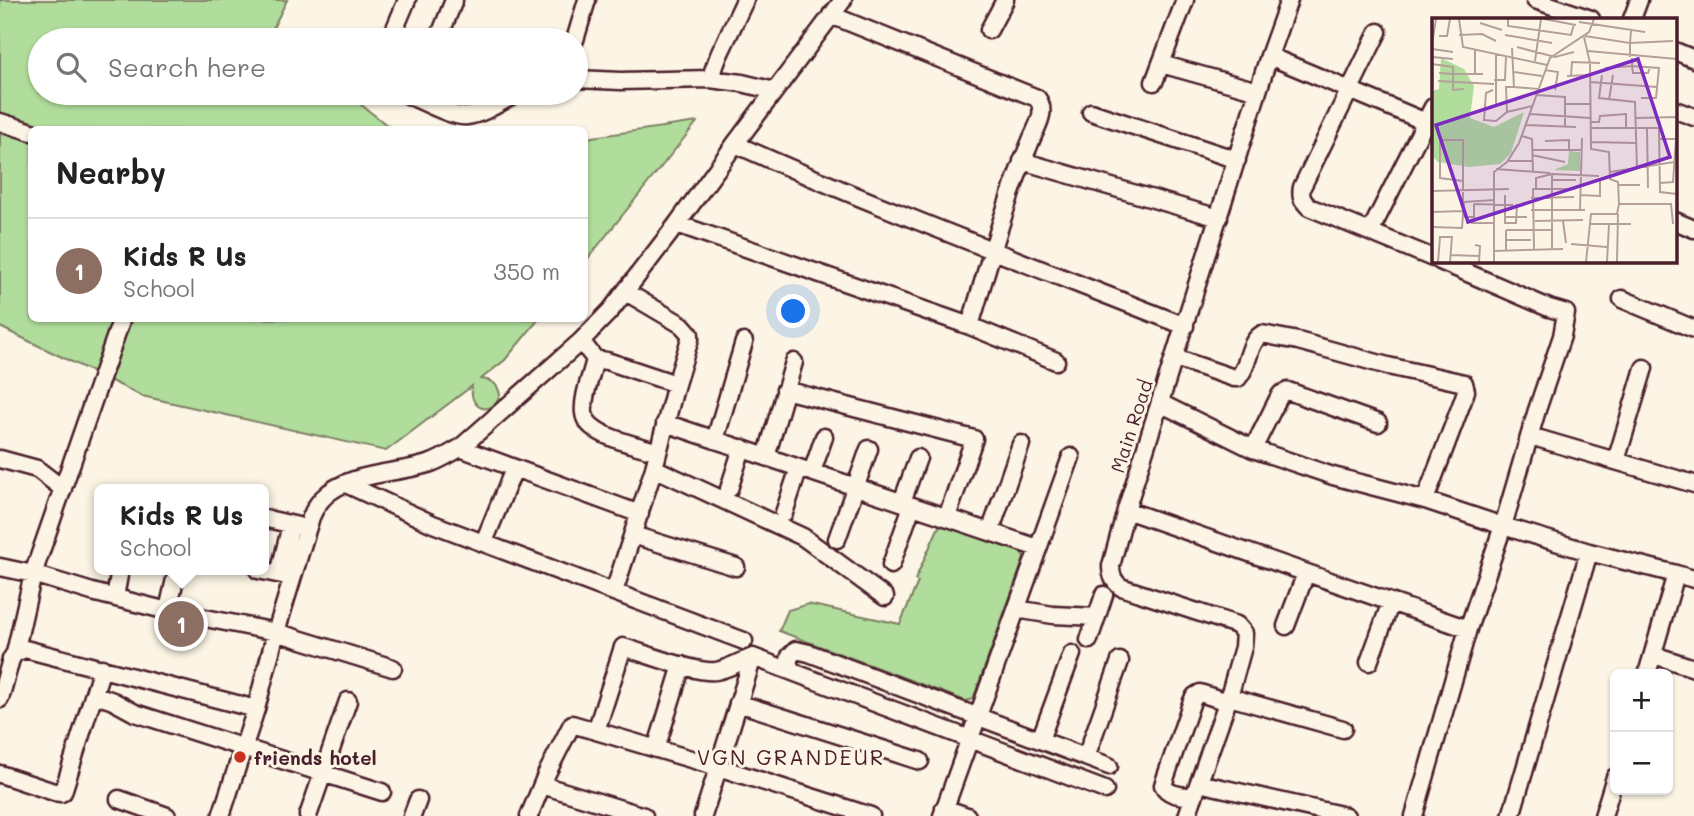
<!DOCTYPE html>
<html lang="en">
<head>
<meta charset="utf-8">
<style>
	:root { --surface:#fff; --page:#f6f6f6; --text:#222; --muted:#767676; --line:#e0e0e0; --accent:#db2777 }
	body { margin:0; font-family:Mali,sans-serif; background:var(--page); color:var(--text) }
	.controls { position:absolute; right:21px; bottom:21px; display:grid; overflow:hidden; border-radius:10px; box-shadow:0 2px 5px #0004 }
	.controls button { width:63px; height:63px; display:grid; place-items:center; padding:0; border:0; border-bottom:2px solid var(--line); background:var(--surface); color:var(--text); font:35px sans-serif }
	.you { position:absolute; left:794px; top:312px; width:24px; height:24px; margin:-18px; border:5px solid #fff; border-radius:50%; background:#1a73e8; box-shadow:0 0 0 10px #1a73e833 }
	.badge { display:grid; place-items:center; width:46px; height:46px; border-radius:50%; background:var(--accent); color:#fff; font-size:23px; font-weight:700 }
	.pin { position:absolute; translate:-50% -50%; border:4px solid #fff; box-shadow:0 2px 7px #0006 }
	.popup { position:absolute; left:94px; top:484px; width:175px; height:91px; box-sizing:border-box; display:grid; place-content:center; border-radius:10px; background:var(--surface); filter:drop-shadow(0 2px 5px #0005); font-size:23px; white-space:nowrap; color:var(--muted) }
	.popup b { font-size:26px; color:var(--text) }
	.popup::after { content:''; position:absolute; left:50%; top:100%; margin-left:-14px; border:14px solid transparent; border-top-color:var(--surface) }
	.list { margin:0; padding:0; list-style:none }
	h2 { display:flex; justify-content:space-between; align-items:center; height:91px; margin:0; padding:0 28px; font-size:30px }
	h2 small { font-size:23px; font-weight:400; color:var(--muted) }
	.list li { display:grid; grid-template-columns:46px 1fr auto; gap:21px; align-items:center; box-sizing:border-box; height:105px; padding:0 28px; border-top:2px solid var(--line) }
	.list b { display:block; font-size:26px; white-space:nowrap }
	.list p { margin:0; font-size:23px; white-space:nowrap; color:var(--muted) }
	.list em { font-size:23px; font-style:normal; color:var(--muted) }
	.icon { flex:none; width:38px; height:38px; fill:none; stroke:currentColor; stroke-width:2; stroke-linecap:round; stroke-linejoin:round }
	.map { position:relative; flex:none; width:1694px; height:816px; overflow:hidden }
	.search { position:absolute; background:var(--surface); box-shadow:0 2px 5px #0004; left:28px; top:28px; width:560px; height:77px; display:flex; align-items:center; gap:18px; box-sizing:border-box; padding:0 24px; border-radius:38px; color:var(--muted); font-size:26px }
	.panel { position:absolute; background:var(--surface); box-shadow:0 2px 5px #0004; left:28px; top:126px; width:560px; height:196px; border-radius:10px }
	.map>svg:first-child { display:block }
	.green { fill:#b0dd9b; stroke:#7d7e63; stroke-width:2 }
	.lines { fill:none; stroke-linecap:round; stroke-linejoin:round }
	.minor-casing { stroke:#4a1f2b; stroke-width:21 }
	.minor { stroke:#fcf5e5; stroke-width:16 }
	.poi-dot { fill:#c8321e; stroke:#fcf5e5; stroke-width:2.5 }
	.labels { text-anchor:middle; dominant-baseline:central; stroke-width:6; stroke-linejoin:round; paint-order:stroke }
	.street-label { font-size:19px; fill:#4a1f2b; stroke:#fcf5e5 }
	.poi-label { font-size:19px; font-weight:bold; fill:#4a1f2b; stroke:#fcf5e5; text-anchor:start }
	.neighbourhood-label { font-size:21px; letter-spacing:2px; fill:#4a1f2b; stroke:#fcf5e5 }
	.inset-road { fill:none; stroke:#b59f9b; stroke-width:2 }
	.view { fill:#7b2cbf; fill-opacity:0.15; stroke:#7b2cbf; stroke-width:3.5 }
	.inset-edge { fill:none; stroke:#4a1f2b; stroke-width:3.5 }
</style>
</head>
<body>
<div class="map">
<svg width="1694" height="816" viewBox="0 0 1694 816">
	<rect width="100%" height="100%" fill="#fcf5e5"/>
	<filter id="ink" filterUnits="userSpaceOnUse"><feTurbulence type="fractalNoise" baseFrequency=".0143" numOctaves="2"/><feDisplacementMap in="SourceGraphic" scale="14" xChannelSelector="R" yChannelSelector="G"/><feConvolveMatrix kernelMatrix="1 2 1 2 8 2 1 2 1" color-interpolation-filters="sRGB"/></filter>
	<g filter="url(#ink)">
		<path class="green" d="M0,0H287L271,32L281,40H40V93H346L392,129L32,130V318L539,319L505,360L481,379C491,380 498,383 500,395C492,418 468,409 472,386L386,451L142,396L0,327Z
			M697,122L585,262V138Z
			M940,524L1021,551L1024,558L973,699L966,701L779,631L788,610L808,604L900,624L918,582L915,580Z"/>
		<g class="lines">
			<defs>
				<path id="minor" d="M1535,0L1591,19
					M831,15L1037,98C1047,111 1038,124 1032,138C1006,199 989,263 970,326
					M1632,19L1639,0
					M989,30L1005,0
					M1378,32L1302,187C1300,197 1302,200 1309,207L1433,258
					M390,40L407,0
					M438,40L454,0
					M575,40L587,0
					M1675,51L1694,59
					M1269,56L1433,125
					M1161,64L1258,91
					M576,79L621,81L710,79L742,83L775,91
					M710,79L719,55L745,0
					M1154,82L1185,0
					M403,93C419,99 452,118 467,116C482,115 504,100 518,93
					M1675,110L1694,117
					M1091,112L1237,160
					M0,122L32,132
					M735,144C883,210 1034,266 1185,326
					M1022,161L1219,218
					M1675,221L1694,229
					M677,224L970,326L1056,361
					M1370,232L1433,107
					M1622,299L1694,329
					M581,341L595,359C592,374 582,397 584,413C586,436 638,445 658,452
					M1175,358L1234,378H1238C1250,365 1247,343 1262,334L1298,341L1388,366L1464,383L1466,391L1463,400L1425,500
					M595,359L607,361L676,384
					M785,390L974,439L947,517
					M1160,403L1253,449L1333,476L1425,500L1503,526L1589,552L1676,574L1647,674
					M665,423L1038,548
					M1530,436L1694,484
					M715,440L744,342
					M460,448L640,514
					M1253,449L1278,399L1281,394L1288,391L1378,423
					M766,457L794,362
					M0,459L37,469L63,489
					M1616,461L1644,368
					M654,468L803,537L885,597
					M812,472L824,437
					M346,484L433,524L744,641
					M729,489L742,448
					M902,502L918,458
					M1126,510L1468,629
					M784,513L799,468
					M263,518L298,526
					M990,532L1021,444
					M633,535L736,567
					M837,539L869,449
					M484,542L514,469
					M891,565L912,506
					M0,567L33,574L92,592L160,609L276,632L393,668
					M258,570L287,576
					M279,574L291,525
					M1676,574L1694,579
					M614,592L654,468L676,384L690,339V334L682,325L626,292
					M115,597L120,570
					M1016,609L1053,615L1097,617
					M168,610L177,570
					M1286,626L1306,573
					M1089,640L1104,595
					M15,653L33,574L122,318
					M1654,655L1694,668
					M1369,662L1391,602
					M799,674C790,670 787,666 790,656L796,650L809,653L1109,766
					M94,694L113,701L135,713L382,792
					M1229,697L1343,729
					M0,699L11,659L15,653L25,649L256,709
					M738,703L920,761
					M596,731L623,647C644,653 697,674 716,671C728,669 741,661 753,657L1105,790
					M1040,740L1072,654
					M656,749L682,665
					M1086,757L1120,661
					M0,774L54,792L61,793L63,792L102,668
					M1199,783L1346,816
					M542,785L644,816
					M1194,797C1183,795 1168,796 1163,785L1192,701L1195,696L1200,693L1227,702
					M119,799L167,816
					M944,808L967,816
					M221,816L256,709L276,632L311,517C314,510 317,504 323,498C347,472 399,474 431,463C442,459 451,453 460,448L581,341L611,310L677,224L735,144L843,0
					M308,816L348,701
					M412,816L418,800
					M529,816L546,775L572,724L718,767L871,816
					M703,816L753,657
					M942,816L1071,457
					M1187,816L1229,697L1243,647L1244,633L1237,625L1121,587C1113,581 1111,575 1111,566L1126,510L1269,56L1289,0
					M1414,816L1468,629L1503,526L1537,410L1562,336L1566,313L1549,308L1440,261
					M1511,816L1589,552
					M1603,816L1615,777"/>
			</defs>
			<use href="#minor" class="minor-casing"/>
			<use href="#minor" class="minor"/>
		</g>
	</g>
	<circle class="poi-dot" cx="240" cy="757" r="7"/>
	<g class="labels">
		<g class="street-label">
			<text transform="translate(1131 426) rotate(-72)">Main Road</text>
		</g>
		<g class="poi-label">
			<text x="254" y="757">friends hotel</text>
		</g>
		<g class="neighbourhood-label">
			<text x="791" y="756">VGN GRANDEUR</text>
		</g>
	</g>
	<g transform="translate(1432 18)">
		<rect width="245" height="245" fill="#fcf5e5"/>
		<path d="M9,40L32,51L42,68L38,100L62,109L92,94L79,135L68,146L37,149L6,144L0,138V73L7,71ZM137,133L148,134V153L122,152L136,146Z" fill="#b0dd9b"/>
		<path class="inset-road" d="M27,1L31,29L115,47M76,1V8L139,17L142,6M112,1L144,7M147,4L213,14M48,5L70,12M199,13L198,25L241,23M27,17L50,16L64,23M73,17L120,25M7,18H15L18,1M153,18L198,25V39M152,19L158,45L159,131L177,134L178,161L186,164L187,186L185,196H159L154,244M0,26L4,1M85,29L123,39L142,34M80,30L82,69L106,71M0,31L21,34M43,31V56M156,33L245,41M64,36V87M0,39L21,41M200,40V48L227,50L224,80H209M103,43L109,1M0,46L21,49V56H51M173,50L200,48L201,55H216L218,49M113,52L126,54L123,72M82,54L110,58M7,55L21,56V72L32,71M170,57L167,80L203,84L205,151M135,58L158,57M139,58L140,44L168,45M62,62H73L74,38M6,63L62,66M158,64L225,69M61,72L54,75L52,102L64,103L75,94L100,88M104,77L133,79V108M177,82L181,57M132,86H158M75,94L74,69H82M98,96L158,100M204,100L245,99M158,104H167L168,98L194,96V111M94,107L144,109M158,110H227L228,174L245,176M215,111L216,170M90,118L100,121L101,154M227,121H244L245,100M113,123L137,122V132M158,124L204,125M100,132H149M100,137L133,144M77,143H101M64,151L118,155M178,154L242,144M120,156V232M120,162H144M31,163L8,160V122H31V184M228,165L241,164L244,121M186,167H208M104,171V160L120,156L167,158M0,173L77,171M73,177V205H84L85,186M148,177L168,178V162M99,180L142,179M42,186L81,187M187,186H239L241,206M99,192H153M148,192L150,120M0,194L31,193M32,199H42V186M72,199H95M103,203L151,202M131,203L134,225M39,205H61M158,206H199M0,209L30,210L32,184L62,182M74,212H120M74,212V234M74,222H99M139,226L175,229M43,227L48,228L47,244M61,233L131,231M102,233L101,171H143M19,237L47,238M6,244L8,219H20L18,244M62,244V154L75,144L87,125L118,40L157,14L162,1M175,244L177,206M185,244L186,196"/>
		<path class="view" d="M206,41L238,139L36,204L4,107Z"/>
		<rect width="245" height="245" class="inset-edge"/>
	</g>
</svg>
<div class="controls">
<button>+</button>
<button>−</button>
</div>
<div class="you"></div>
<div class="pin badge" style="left:181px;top:624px;background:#8d6e63">1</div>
<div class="popup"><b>Kids R Us</b>School</div>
<div class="search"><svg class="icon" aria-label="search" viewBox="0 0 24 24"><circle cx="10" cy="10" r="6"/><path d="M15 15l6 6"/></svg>Search here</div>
<section class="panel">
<h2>Nearby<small></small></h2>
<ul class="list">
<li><span class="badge" style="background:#8d6e63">1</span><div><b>Kids R Us</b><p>School</p></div><em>350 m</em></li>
</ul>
</section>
</div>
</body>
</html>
